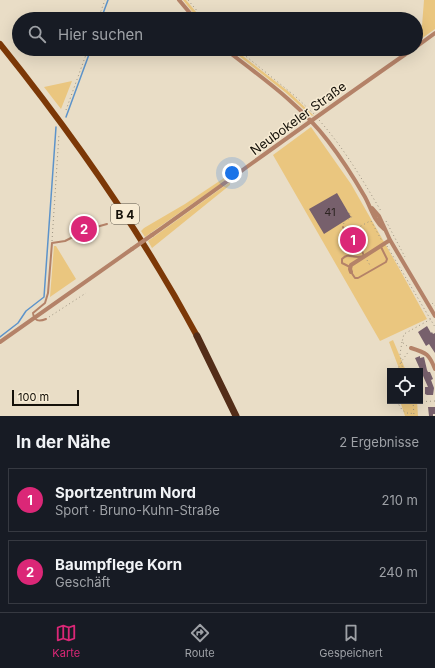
<!DOCTYPE html>
<html lang="de">
<head>
<meta charset="utf-8">
<style>
	:root { --surface:#171b24; --page:#242831; --text:#f1f3f6; --muted:#9ea1a6; --line:#363941; --accent:#db2777 }
	body { margin:0; font-family:Inter,sans-serif; background:var(--page); color:var(--text) }
	.controls { position:absolute; right:12px; bottom:12px; display:grid; overflow:hidden; border-radius:0px; box-shadow:0 4px 16px #0002 }
	.controls button { width:36px; height:36px; display:grid; place-items:center; padding:0; border:0; border-bottom:1px solid var(--line); background:var(--surface); color:var(--text); font:20px sans-serif }
	.scale { position:absolute; left:12px; bottom:10px; width:67px; box-sizing:border-box; padding-left:4px; border:2px solid #151109; border-top:0; font-size:11px; line-height:14px; white-space:nowrap; color:#151109; -webkit-text-stroke:3px #f7ebd3; paint-order:stroke }
	.you { position:absolute; left:232px; top:173px; width:14px; height:14px; margin:-10px; border:3px solid #fff; border-radius:50%; background:#1a73e8; box-shadow:0 0 0 6px #1a73e833 }
	.badge { display:grid; place-items:center; width:26px; height:26px; border-radius:50%; background:var(--accent); color:#fff; font-size:13px; font-weight:700 }
	.pin { position:absolute; translate:-50% -50%; border:2px solid #fff; box-shadow:0 1px 4px #0006 }
	.list { margin:0; padding:0; list-style:none }
	h2 { display:flex; justify-content:space-between; align-items:center; height:52px; margin:0; padding:0 16px; font-size:17px }
	h2 small { font-size:13px; font-weight:400; color:var(--muted) }
	.list li { display:grid; grid-template-columns:26px 1fr auto; gap:12px; align-items:center; box-sizing:border-box; height:64px; margin:0 8px 8px; padding:0 8px; border:1px solid var(--line); border-radius:0px }
	.list b { display:block; font-size:15px; white-space:nowrap }
	.list p { margin:0; font-size:13px; white-space:nowrap; color:var(--muted) }
	.list em { font-size:13px; font-style:normal; color:var(--muted) }
	.icon { flex:none; width:22px; height:22px; fill:none; stroke:currentColor; stroke-width:2; stroke-linecap:round; stroke-linejoin:round }
	.map { position:relative; flex:none; width:435px; height:416px; overflow:hidden }
	.search { position:absolute; background:var(--surface); box-shadow:0 4px 16px #0002; left:12px; right:12px; top:12px; height:44px; display:flex; align-items:center; gap:10px; box-sizing:border-box; padding:0 14px; border-radius:22px; color:var(--muted); font-size:15px }
	.sheet { height:196px; background:var(--surface) }
	nav { display:flex; justify-content:space-around; align-items:center; box-sizing:border-box; height:56px; border-top:1px solid var(--line); background:var(--surface); font-size:11px; color:var(--muted) }
	nav a { display:grid; justify-items:center; gap:2px }
	nav .on { color:var(--accent) }
	.map>svg:first-child { display:block }
	.green { fill:#eac67f }
	.lines { fill:none; stroke-linecap:round; stroke-linejoin:round }
	.stream { stroke:#5c93ca; stroke-width:1.5 }
	.building { fill:#77606c }
	.path { stroke:#9d9482; stroke-width:1; stroke-dasharray:1 3; stroke-linecap:butt }
	.lane { stroke:#b48268; stroke-width:2 }
	.street { stroke:#b48268; stroke-width:4 }
	.primary { stroke:#7c3807; stroke-width:6 }
	.highway { stroke:#532d18; stroke-width:7 }
	.street-bridge { stroke:#b48268; stroke-width:4 }
	.labels { text-anchor:middle; dominant-baseline:central; stroke-width:3; stroke-linejoin:round; paint-order:stroke }
	.number-label { font-size:11px; fill:#2e2522 }
	.shield { fill:#f7ebd3; stroke:#595246; stroke-width:1 }
	.shield-label { font-size:12px; font-weight:bold; fill:#151109 }
	.street-label { font-size:13px; fill:#151109; stroke:#f7ebd3 }
</style>
</head>
<body>
<div class="map">
<svg width="435" height="416" viewBox="0 0 435 416">
	<rect width="100%" height="100%" fill="#e9ddc6"/>
	<path class="green" d="M183,0H186L202,19H198Z
		M424,0H435V29L421,39Z
		M230,49H234L289,92L314,116L310,115L285,92Z
		M72,81L61,109L44,87Z
		M311,127L351,184L400,270L427,319L380,341L273,155Z
		M224,178L226,180L145,237L141,231L144,228L185,204Z
		M230,182V185L152,248L148,241Z
		M54,246H56L76,279L50,297Z
		M393,340L406,371H400L389,342Z
		M400,401H417L418,416H405Z"/>
	<g class="lines">
		<path class="stream" d="M101,19L108,0
			M66,117L91,49
			M0,337L18,323L26,311L44,297L56,127"/>
	</g>
	<path class="building" d="M337,193L351,217L324,234L309,209Z
		M427,326L431,333L432,332L433,334L435,333V353L429,344L426,346L418,332Z
		M420,356V358L424,357L427,370L428,372H430L433,379L431,380L434,388L433,395H427L425,394V387H428L415,358Z
		M428,407H435V414H433V416H429Z"/>
	<g class="lines">
		<path class="path" d="M188,0L204,19
			M98,19L105,0
			M237,49L295,96L314,114
			M66,110L88,49
			M319,120C344,148 362,179 381,211
			M371,221L382,241
			M386,221L405,257
			M344,224L343,222L352,217L348,211L347,212
			M350,232L370,221
			M52,241L59,134
			M387,246L435,327
			M367,260L371,267
			M432,303L435,306
			M49,317L86,293
			M402,342L400,354L403,371
			M407,346L402,342L404,334L431,319
			M397,371L401,362L409,351
			M397,401C401,409 404,415 414,413
			M413,401L414,416
			M414,402L435,401"/>
		<path class="lane" d="M343,227L353,245L362,251L364,256C362,256 360,257 358,257C351,257 348,253 342,259V263L350,267
			M351,272L355,278H358L386,262L387,259L381,247
			M46,319C39,322 34,321 33,313L45,303L48,293L52,243L65,241L89,229L107,224"/>
		<path class="street" d="M179,0L195,19
			M416,47L435,33
			M225,49C261,77 300,104 328,141C342,159 354,178 365,197C371,208 374,221 384,229
			M372,208L379,216L390,240L435,316
			M152,235C239,173 325,110 413,49
			M351,272L350,269L351,265L390,240
			M0,342L132,249
			M411,348C427,353 429,354 435,369"/>
		<path class="primary" d="M0,44C74,136 141,232 197,336"/>
		<path class="highway" d="M197,336L236,416"/>
		<path class="street-bridge" d="M132,249L152,235"/>
	</g>
	<g class="labels">
		<g class="number-label">
			<text x="330" y="212">41</text>
		</g>
		<rect class="shield" x="111" y="204" width="28" height="20" rx="3"/>
		<g class="shield-label">
			<text x="125" y="214">B 4</text>
		</g>
		<g class="street-label">
			<text transform="translate(298 118) rotate(-36)">Neubokeler Straße</text>
		</g>
	</g>
</svg>
<div class="controls">
<button><svg class="icon" aria-label="locate" viewBox="0 0 24 24"><circle cx="12" cy="12" r="6"/><path d="M12 2v4M12 18v4M2 12h4M18 12h4"/></svg></button>
</div>
<div class="scale">100 m</div>
<div class="you"></div>
<div class="pin badge" style="left:353px;top:240px">1</div>
<div class="pin badge" style="left:84px;top:229px">2</div>
<div class="search"><svg class="icon" aria-label="search" viewBox="0 0 24 24"><circle cx="10" cy="10" r="6"/><path d="M15 15l6 6"/></svg>Hier suchen</div>
</div>
<section class="sheet">
<h2>In der Nähe<small>2 Ergebnisse</small></h2>
<ul class="list">
<li><span class="badge">1</span><div><b>Sportzentrum Nord</b><p>Sport · Bruno-Kuhn-Straße</p></div><em>210 m</em></li>
<li><span class="badge">2</span><div><b>Baumpflege Korn</b><p>Geschäft</p></div><em>240 m</em></li>
</ul>
</section>
<nav>
<a class="on"><svg class="icon" aria-label="map" viewBox="0 0 24 24"><path d="M3 6l6-2 6 2 6-2v14l-6 2-6-2-6 2zM9 4v14M15 6v14"/></svg>Karte</a>
<a><svg class="icon" aria-label="directions" viewBox="0 0 24 24"><path d="M12 3l9 9-9 9-9-9zM9 14v-3h6M13 9l2 2-2 2"/></svg>Route</a>
<a><svg class="icon" aria-label="saved" viewBox="0 0 24 24"><path d="M7 4h10v16l-5-4-5 4z"/></svg>Gespeichert</a>
</nav>
</body>
</html>
